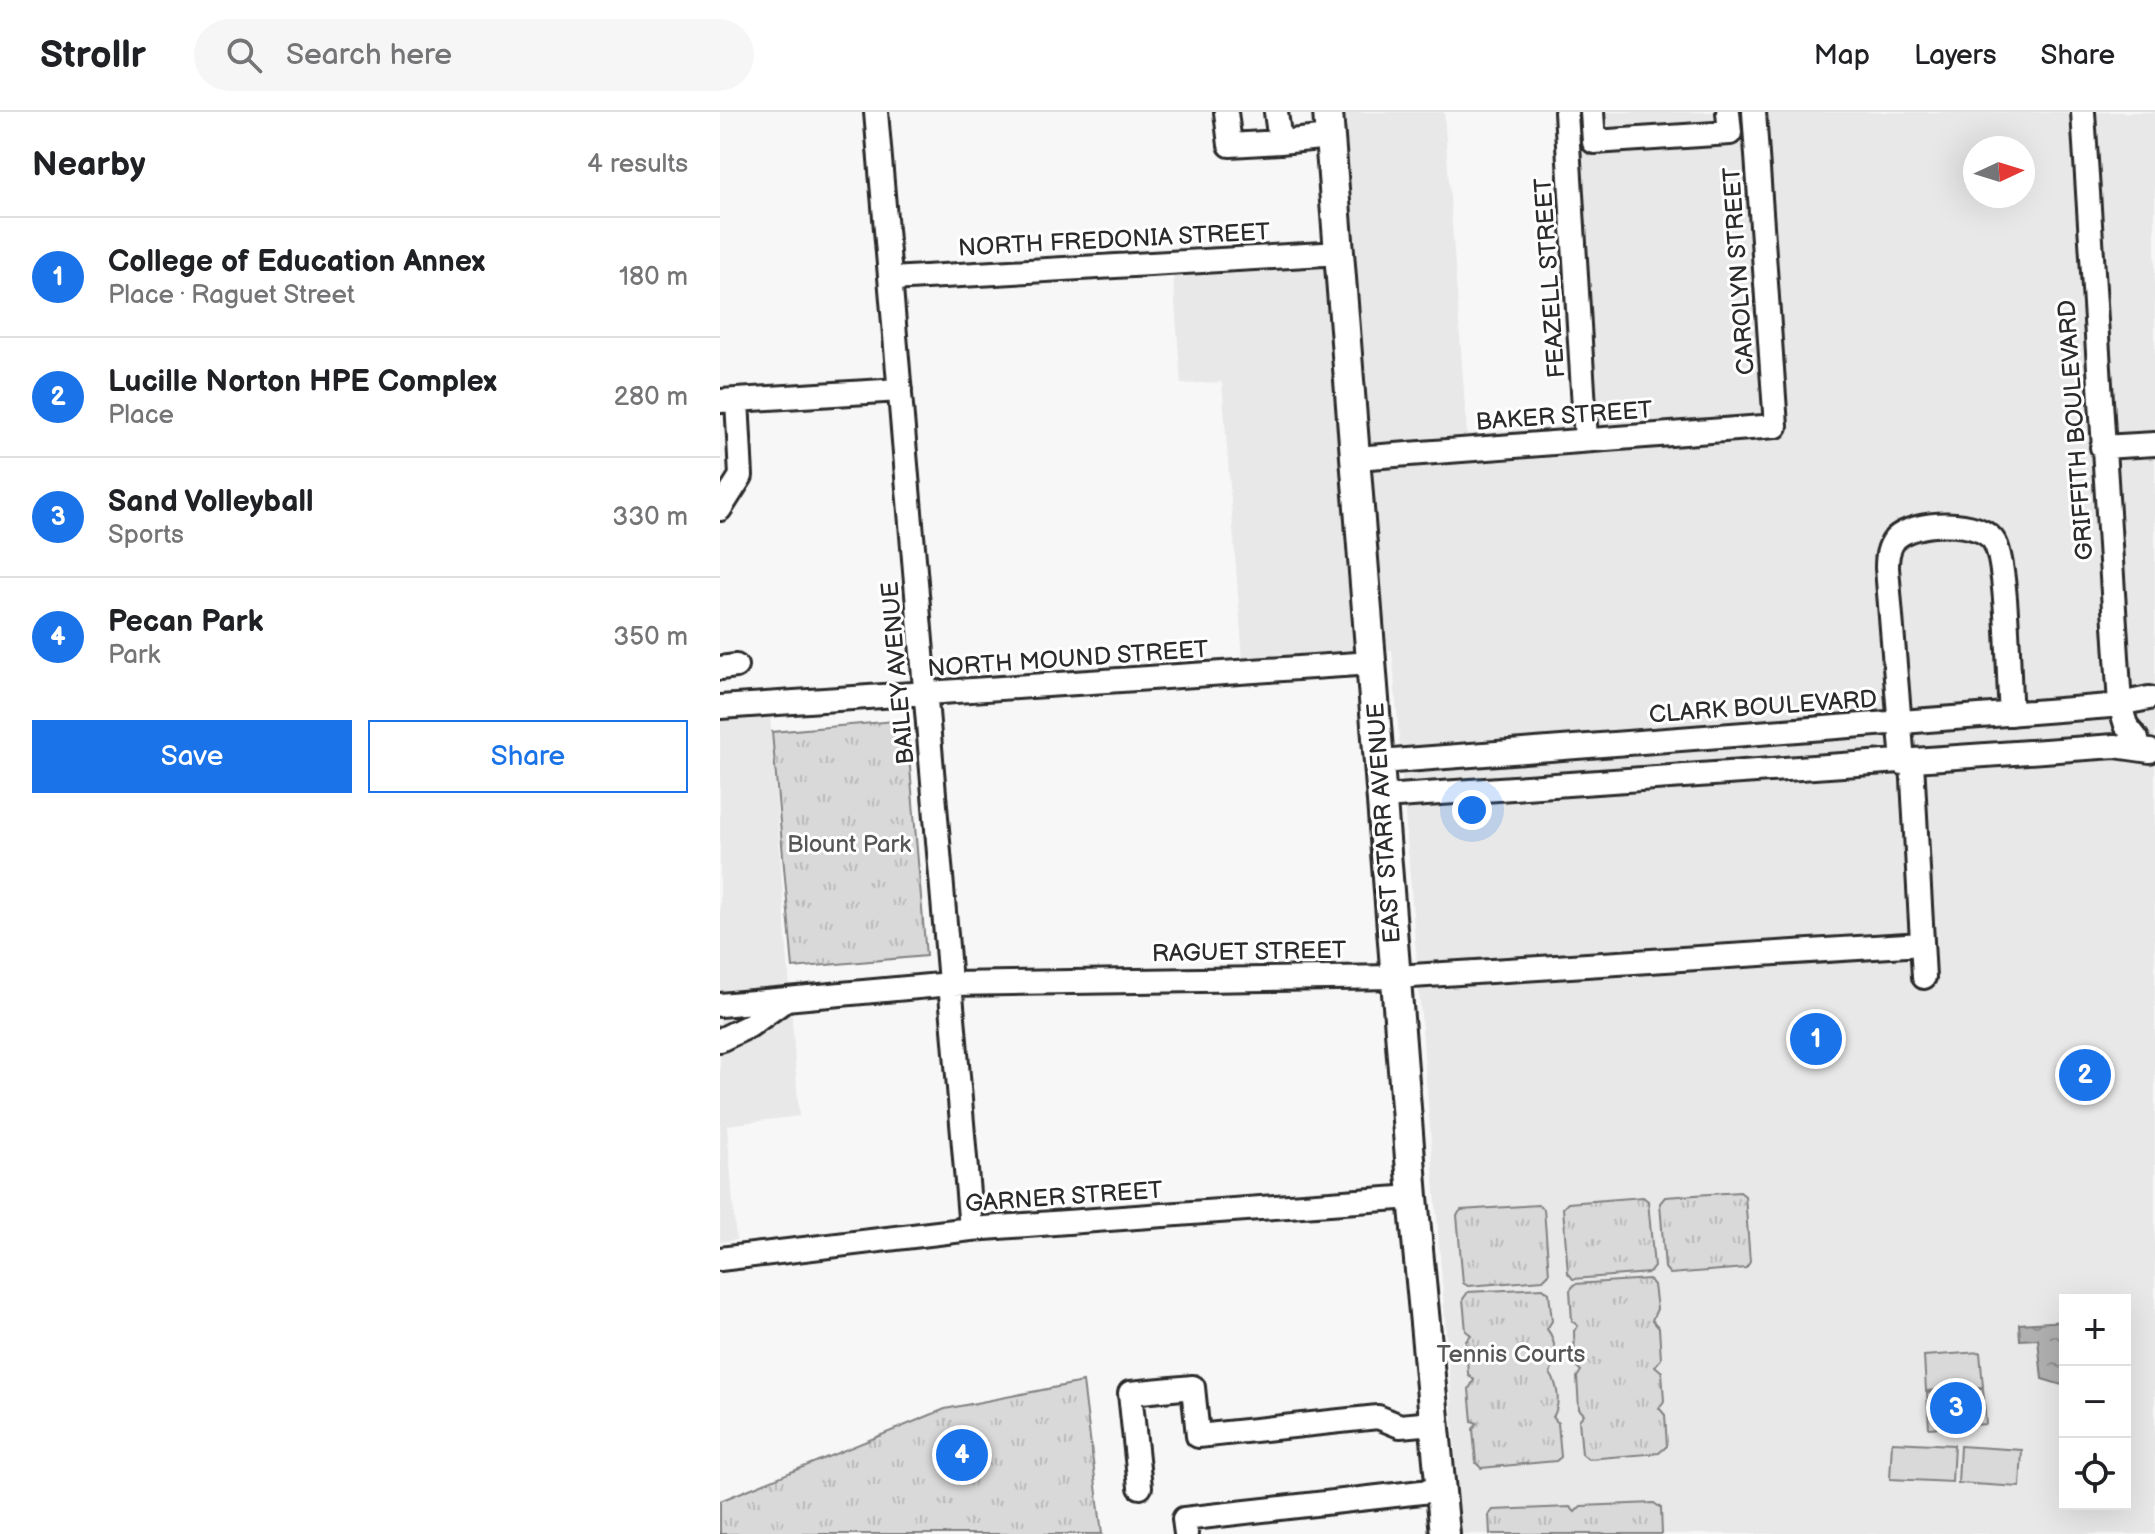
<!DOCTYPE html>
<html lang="en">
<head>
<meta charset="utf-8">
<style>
	:root { --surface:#fff; --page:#f6f6f6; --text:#202124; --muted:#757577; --line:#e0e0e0; --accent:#1a73e8 }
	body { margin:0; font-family:"Balsamiq Sans",sans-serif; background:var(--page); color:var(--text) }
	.controls { position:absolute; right:24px; bottom:24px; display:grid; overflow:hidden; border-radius:0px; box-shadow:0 8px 32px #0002 }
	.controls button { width:72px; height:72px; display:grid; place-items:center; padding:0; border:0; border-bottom:2px solid var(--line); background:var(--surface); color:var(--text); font:40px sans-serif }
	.compass { position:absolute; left:1243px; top:24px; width:72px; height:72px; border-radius:50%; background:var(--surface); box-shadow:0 8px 32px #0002; rotate:86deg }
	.you { position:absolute; left:752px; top:698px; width:28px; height:28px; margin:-20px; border:6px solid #fff; border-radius:50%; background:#1a73e8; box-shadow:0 0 0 12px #1a73e833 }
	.badge { display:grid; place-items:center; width:52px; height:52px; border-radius:50%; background:var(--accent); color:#fff; font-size:26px; font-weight:700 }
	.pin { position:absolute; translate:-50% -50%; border:4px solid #fff; box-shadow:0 2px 8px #0006 }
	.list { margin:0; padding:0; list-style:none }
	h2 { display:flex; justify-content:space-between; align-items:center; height:104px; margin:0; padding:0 32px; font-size:34px }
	h2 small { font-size:26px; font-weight:400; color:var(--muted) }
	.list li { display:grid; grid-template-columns:52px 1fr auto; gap:24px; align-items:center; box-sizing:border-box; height:120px; padding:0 32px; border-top:2px solid var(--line) }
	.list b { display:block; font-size:30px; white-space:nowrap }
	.list p { margin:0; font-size:26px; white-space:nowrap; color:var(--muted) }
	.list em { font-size:26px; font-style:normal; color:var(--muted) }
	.actions { display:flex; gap:16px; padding:24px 32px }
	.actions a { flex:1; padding:18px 0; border:2px solid var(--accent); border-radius:0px; text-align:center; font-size:28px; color:var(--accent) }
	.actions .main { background:var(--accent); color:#fff }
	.icon { flex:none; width:44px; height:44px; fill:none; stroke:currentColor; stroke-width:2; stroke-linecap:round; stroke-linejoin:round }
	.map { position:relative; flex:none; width:1435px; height:1422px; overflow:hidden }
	header { display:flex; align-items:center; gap:48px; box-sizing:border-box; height:112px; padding:0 40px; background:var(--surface); border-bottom:2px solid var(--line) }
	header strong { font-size:38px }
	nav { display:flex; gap:44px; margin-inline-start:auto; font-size:28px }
	.search { width:560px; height:72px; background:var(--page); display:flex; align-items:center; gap:20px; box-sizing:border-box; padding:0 28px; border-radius:44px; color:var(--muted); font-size:30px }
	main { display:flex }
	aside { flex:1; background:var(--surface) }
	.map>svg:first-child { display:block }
	.built { fill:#e8e8e8; fill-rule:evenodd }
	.grass { fill:#d9d9d9; stroke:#828282; stroke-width:2 }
	.park { fill:url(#park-tufts); stroke:#828282; stroke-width:2 }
	.water { fill:url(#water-ripples); stroke:#7b7b7b; stroke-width:2 }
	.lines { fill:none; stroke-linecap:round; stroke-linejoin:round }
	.minor-casing { stroke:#2b2b2b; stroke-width:28 }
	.major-casing { stroke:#2b2b2b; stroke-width:34 }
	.minor { stroke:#fff; stroke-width:22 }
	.major { stroke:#fff; stroke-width:28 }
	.labels { text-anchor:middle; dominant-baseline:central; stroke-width:6; stroke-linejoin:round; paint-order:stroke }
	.street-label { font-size:24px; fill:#2b2b2b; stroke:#fff }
	.park-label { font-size:24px; fill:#565656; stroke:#fff }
</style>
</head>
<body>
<header>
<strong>Strollr</strong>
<div class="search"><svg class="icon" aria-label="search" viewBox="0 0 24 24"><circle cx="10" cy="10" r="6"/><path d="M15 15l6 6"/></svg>Search here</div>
<nav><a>Map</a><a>Layers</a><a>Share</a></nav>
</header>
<main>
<aside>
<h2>Nearby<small>4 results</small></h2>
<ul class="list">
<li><span class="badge">1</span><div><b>College of Education Annex</b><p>Place · Raguet Street</p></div><em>180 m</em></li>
<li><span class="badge">2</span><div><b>Lucille Norton HPE Complex</b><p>Place</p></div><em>280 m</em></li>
<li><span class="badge">3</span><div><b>Sand Volleyball</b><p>Sports</p></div><em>330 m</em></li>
<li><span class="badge">4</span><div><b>Pecan Park</b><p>Park</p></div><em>350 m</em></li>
</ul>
<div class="actions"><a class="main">Save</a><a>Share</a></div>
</aside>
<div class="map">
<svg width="1435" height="1422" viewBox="0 0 1435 1422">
	<defs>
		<pattern id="park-tufts" width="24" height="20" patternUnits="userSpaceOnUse" patternTransform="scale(2)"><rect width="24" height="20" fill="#d9d9d9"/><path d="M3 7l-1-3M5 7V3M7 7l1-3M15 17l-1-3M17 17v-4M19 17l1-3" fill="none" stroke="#bababa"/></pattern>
		<pattern id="water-ripples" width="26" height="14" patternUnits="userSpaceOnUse" patternTransform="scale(2)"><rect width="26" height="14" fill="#b0b0b0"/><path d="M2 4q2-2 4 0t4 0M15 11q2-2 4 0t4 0" fill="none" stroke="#8f8f8f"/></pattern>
	</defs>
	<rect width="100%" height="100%" fill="#f7f7f7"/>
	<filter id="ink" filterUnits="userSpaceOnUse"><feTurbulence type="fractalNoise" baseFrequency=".0125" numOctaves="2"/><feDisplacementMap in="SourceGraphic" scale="16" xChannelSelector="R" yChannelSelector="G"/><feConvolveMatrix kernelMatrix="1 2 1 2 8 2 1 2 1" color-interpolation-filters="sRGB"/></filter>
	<g filter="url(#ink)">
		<path class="built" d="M618,0H724L747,322L856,313L837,0H1435V1422H742L672,538L523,548L502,270L461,272L453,163L631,151ZM1255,36H1303V84H1255ZM1345,1188H1405V1392H1345Z
			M50,602L79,1004L7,1013L16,1128L0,1130V606Z"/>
		<path class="grass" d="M1260,1240L1263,1275L1206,1279L1204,1244Z
			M1263,1277L1266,1312L1209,1316L1207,1281Z
			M1172,1330L1234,1333L1232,1370L1170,1367Z
			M1240,1334L1302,1338L1300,1375L1238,1371Z"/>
		<path class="park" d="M186,608L206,844L73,856L52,620Z
			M1020,1080L1025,1084L1030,1150L1026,1156L950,1162L945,1156L940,1091L945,1085Z
			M923,1085L928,1089L934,1155L929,1161L853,1167L848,1161L843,1096L848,1091Z
			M818,1093L824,1097L829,1162L823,1168L748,1174L743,1171L737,1103L741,1098Z
			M929,1167L934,1173L937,1197L932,1208L939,1216L941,1247L935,1254L942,1260L944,1289L939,1296L945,1303L947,1334L939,1341L868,1347L862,1342L859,1308L864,1302L859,1297L857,1265L861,1259L855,1253L854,1219L858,1214L852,1209L850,1178L855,1172Z
			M823,1176L829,1181L832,1209L827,1217C836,1228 838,1249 830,1261C838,1273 841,1292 833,1305L838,1311L841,1345L836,1349L761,1356L756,1351L753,1317L757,1311L752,1309L749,1277L754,1268L748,1262L746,1229L751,1223L746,1219L743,1187L748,1180Z
			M363,1270L382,1422H0V1389L225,1297Z
			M934,1391L941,1396L942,1422H770L769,1403L773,1398L850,1395L855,1400L861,1394Z"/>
		<path class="water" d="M1345,1209V1274L1322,1267L1318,1227L1300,1228L1299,1212Z"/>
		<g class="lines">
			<defs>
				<path id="minor" d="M156,0L251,1117
					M506,0L510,33L560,30
					M556,0L560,30L610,25
					M846,0L866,328
					M872,0L874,30L1010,21L1008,0
					M1363,0L1400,593L1406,613L1417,627
					M171,167L621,141
					M0,289L180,278
					M1382,335L1435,332
					M636,346L1056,314L1034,0
					M0,397L21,364L17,288
					M0,556L16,554
					M0,595L652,551
					M660,650L1390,594L1429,586
					M1192,650L1204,865
					M1183,651L1167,456C1167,445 1168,436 1175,427C1193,408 1262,406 1275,431C1288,456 1288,567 1291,602
					M663,685L1395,634L1430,639
					M0,893L231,872L676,865L1202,832
					M0,928L29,914L64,889
					M0,1147L251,1117L693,1085
					M420,1375L410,1281L473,1275L478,1324L658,1305L680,1314L713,1311
					M466,1422L464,1407L719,1378"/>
				<path id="major" d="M608,0L693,1085L725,1422"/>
			</defs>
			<use href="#minor" class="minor-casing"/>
			<use href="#major" class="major-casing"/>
			<use href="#minor" class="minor"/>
			<use href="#major" class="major"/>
		</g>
	</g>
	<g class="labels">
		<g class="street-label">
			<text transform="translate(394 128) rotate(-3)">NORTH FREDONIA STREET</text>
			<text transform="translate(1019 159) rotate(-94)">CAROLYN STREET</text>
			<text transform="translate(830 166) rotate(-94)">FEAZELL STREET</text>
			<text transform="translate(844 304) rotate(-4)">BAKER STREET</text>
			<text transform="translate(1356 318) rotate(-94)">GRIFFITH BOULEVARD</text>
			<text transform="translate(348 547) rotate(-4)">NORTH MOUND STREET</text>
			<text transform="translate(178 561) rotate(-95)">BAILEY AVENUE</text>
			<text transform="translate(1043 595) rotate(-4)">CLARK BOULEVARD</text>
			<text transform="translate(664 711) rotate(-94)">EAST STARR AVENUE</text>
			<text transform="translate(529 840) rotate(-1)">RAGUET STREET</text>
			<text transform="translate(344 1085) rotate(-4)">GARNER STREET</text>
		</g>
		<g class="park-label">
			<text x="129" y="732">Blount Park</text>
			<text x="791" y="1242">Tennis Courts</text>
		</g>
	</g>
</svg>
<div class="controls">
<button>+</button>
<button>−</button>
<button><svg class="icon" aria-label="locate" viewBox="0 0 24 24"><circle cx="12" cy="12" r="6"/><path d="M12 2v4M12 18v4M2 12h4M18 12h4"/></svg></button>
</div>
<svg class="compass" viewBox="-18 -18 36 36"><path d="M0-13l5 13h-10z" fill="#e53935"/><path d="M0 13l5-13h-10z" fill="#757577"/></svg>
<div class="you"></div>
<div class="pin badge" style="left:1096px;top:927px">1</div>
<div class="pin badge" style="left:1365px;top:963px">2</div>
<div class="pin badge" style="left:1236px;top:1296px">3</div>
<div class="pin badge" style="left:242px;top:1343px">4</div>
</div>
</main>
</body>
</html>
